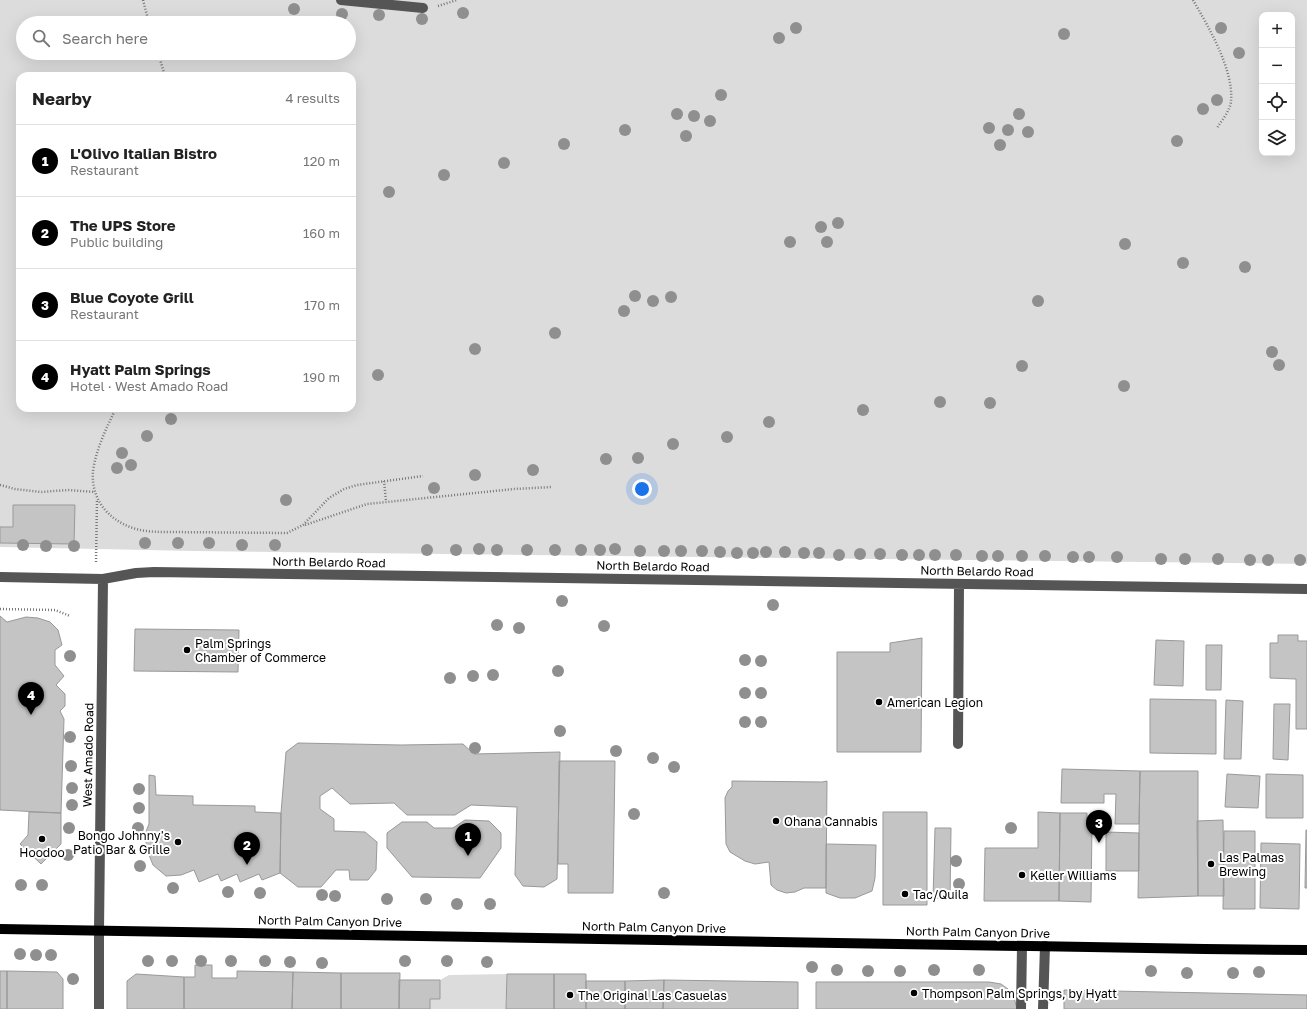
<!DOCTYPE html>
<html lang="en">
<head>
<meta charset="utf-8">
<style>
	:root { --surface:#fff; --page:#f6f6f6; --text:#222; --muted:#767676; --line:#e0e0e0; --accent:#000 }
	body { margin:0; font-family:"Golos Text",sans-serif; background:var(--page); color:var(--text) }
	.controls { position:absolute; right:12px; top:12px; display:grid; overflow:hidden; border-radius:8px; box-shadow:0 4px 16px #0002 }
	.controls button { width:36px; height:36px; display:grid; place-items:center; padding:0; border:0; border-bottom:1px solid var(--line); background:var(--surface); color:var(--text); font:20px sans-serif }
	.you { position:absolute; left:642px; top:489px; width:14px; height:14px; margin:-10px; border:3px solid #fff; border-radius:50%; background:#1a73e8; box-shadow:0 0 0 6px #1a73e833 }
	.badge { display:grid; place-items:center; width:26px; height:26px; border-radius:50%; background:var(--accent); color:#fff; font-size:13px; font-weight:700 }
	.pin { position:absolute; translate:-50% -33px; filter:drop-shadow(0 1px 2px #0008) }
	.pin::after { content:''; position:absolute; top:21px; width:14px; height:12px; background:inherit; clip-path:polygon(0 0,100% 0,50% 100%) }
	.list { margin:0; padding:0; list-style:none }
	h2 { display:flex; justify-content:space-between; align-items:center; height:52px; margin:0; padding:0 16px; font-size:17px }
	h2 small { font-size:13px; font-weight:400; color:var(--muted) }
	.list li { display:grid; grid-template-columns:26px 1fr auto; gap:12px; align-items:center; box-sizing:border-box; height:72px; padding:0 16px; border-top:1px solid var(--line) }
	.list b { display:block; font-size:15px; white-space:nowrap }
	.list p { margin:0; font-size:13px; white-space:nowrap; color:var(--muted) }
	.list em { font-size:13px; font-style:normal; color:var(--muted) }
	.icon { flex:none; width:22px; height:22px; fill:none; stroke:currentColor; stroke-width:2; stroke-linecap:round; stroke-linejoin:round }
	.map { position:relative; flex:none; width:1307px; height:1009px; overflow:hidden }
	.search { position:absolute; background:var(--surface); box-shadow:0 4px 16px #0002; left:16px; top:16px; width:340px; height:44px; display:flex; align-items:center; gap:10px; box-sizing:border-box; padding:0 14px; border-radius:22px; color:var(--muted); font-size:15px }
	.panel { position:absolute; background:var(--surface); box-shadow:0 4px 16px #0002; left:16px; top:72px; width:340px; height:340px; border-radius:12px }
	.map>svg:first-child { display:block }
	.green { fill:#dcdcdc; fill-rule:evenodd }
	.building { fill:#c4c4c4; stroke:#999 }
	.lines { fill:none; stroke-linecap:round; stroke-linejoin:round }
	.path { stroke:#777; stroke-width:2.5; stroke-dasharray:1 2; stroke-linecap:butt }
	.minor { stroke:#555; stroke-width:10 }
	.major { stroke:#000; stroke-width:10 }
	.tree { fill:#8f8f8f }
	.poi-dot { fill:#000; stroke:#fff; stroke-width:1.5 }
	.labels { text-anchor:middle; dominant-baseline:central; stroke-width:4; stroke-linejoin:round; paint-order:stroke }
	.street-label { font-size:12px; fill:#000; stroke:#fff }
	.poi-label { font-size:12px; fill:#000; stroke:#fff; text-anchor:start }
</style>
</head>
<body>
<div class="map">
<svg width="1307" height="1009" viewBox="0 0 1307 1009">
	<rect width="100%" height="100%" fill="#fff"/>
	<path class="green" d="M0,0H1307V564L195,551L0,547ZM1262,15H1292V153H1262ZM23,23H349V53H23ZM20,76H352V408H20Z
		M507,974L506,1009H430V999H440V980L449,975Z"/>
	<path class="building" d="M13,505H75L74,544L0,543V527H13Z
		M0,616L7,622L26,617L38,618L50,622L58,630L62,645L55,650V665L64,676L56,685L65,694V706L60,711L64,719L61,813L0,810Z
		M135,629L239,630L238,672L134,671Z
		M1278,635H1298V641H1307V729H1296V679L1270,678V643H1278Z
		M922,638L921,752H837V652H890V643Z
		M1156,640L1184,641L1183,686L1154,685Z
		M1206,645H1222L1221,690H1206Z
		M1150,699L1216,700V754L1150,753Z
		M1226,700L1243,701L1241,759H1224Z
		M1274,704H1290L1288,760L1273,759Z
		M298,743L401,745L463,744L474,754L560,752L557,879L544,887L523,886L515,875L517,807L471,805L455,815H407L394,803L350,804L332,788L320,796V809L334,819V831L365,832L377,842L376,870L368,880H350L349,870H336L321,887H298L280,873L281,813L286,752Z
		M559,761H615L613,893H568V864H558Z
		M1062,769L1140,771L1139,824H1115L1116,794H1104V803H1061Z
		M1140,771H1198V896L1138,898Z
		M1227,774L1260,776L1258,808L1225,807Z
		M1266,774L1303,775V818H1266Z
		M149,775L155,776L156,795L193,796V805L255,806V812L281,813L280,873L262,880L259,874L240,882L237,874L221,881L218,874L199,882L194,870L181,875L166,876L153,865L147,850L145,834L149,824Z
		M732,781L822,782L827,781L826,888H804L795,892L786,893L777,890L771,885L769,862L755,864L745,861L730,852L726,844L725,798L728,791L732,787Z
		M29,812L61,813V844L41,864L20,844L28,835Z
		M883,812H927V905H883Z
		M1038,812L1060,813L1059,901H984L985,848H1038Z
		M1060,813H1087V823L1092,824L1091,902L1059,901Z
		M465,820L489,821L501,833V848L480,878L412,877L387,848V833L402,822H427L434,828H453Z
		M1223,820L1224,896H1198L1197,821Z
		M935,828H951L950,899L933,898Z
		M1306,830H1307V888H1305Z
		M1224,831H1255V909H1223Z
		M1106,832L1139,833V871H1106Z
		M1261,843L1300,844L1299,909L1260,908Z
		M826,844L876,845L875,878L872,891L855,898H840L826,893Z
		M195,965H212V978H237V971L293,972L292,1009H184V977H195Z
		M0,971H7V1009H0Z
		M7,971L57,972L63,979V1009H7Z
		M293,972L341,973V1009H292Z
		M341,973H400L399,1009H341Z
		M136,974L184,977V1009H127V981Z
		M507,974H554V1009H506Z
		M554,974H586V1009H554Z
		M399,980H440V999H430V1009H399Z
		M664,980L663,1009H625V981Z
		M664,980L798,982V1009H663Z
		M586,981H625V1009H586Z
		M816,982H989L1001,984L1008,989L1014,997L1017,1009H816Z
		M1064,990L1307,995V1009H1064Z"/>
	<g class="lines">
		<path class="path" d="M143,0L149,23
			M1193,0C1208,26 1234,70 1231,101C1230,111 1222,120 1217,128
			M438,6L457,0
			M158,53L165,76
			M116,408C107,427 98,445 94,465C88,494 105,519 133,528C145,532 157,532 170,532L287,533L303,525L329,498L344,489L357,485L423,476
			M384,481L386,501
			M0,485L15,489L41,492L68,490L95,492
			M305,525L367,504L514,489L552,487
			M96,562L97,499
			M0,609L55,610L70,616"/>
		<path class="minor" d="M341,0L423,8
			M0,577L103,579L136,573L154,572L1307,589
			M958,744L959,584
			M99,1009V930L103,579
			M1021,1009L1022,946
			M1043,1009L1045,946"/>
		<path class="major" d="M0,929L1205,949L1307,950"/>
	</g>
	<g class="tree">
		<circle cx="294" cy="9" r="6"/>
		<circle cx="463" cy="13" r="6"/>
		<circle cx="342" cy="14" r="6"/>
		<circle cx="379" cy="15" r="6"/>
		<circle cx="422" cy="19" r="6"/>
		<circle cx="796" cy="28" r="6"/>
		<circle cx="1221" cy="28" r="6"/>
		<circle cx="1064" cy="34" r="6"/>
		<circle cx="779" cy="38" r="6"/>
		<circle cx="1239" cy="53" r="6"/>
		<circle cx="721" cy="95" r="6"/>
		<circle cx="1217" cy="100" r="6"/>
		<circle cx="1203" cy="109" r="6"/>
		<circle cx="677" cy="114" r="6"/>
		<circle cx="1019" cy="114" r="6"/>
		<circle cx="694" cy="116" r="6"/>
		<circle cx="710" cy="121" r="6"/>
		<circle cx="989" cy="128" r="6"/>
		<circle cx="625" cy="130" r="6"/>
		<circle cx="1008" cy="130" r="6"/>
		<circle cx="1028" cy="132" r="6"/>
		<circle cx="686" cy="136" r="6"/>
		<circle cx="1177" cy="141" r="6"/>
		<circle cx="564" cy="144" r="6"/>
		<circle cx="1000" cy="145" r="6"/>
		<circle cx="504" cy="163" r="6"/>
		<circle cx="444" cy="175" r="6"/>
		<circle cx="389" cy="192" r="6"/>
		<circle cx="838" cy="223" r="6"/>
		<circle cx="821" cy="227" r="6"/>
		<circle cx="790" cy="242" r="6"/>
		<circle cx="827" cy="242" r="6"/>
		<circle cx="1125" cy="244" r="6"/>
		<circle cx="1183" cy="263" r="6"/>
		<circle cx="1245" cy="267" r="6"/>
		<circle cx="635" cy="296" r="6"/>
		<circle cx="671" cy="297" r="6"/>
		<circle cx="653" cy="301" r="6"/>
		<circle cx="1038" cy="301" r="6"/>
		<circle cx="624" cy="311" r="6"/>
		<circle cx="555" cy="333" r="6"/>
		<circle cx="475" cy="349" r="6"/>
		<circle cx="1272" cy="352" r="6"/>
		<circle cx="1279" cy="365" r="6"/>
		<circle cx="1022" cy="366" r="6"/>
		<circle cx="378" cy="375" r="6"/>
		<circle cx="1124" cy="386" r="6"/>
		<circle cx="940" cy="402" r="6"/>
		<circle cx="990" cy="403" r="6"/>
		<circle cx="863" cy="410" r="6"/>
		<circle cx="171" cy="419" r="6"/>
		<circle cx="769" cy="422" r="6"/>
		<circle cx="147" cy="436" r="6"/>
		<circle cx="727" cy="437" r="6"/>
		<circle cx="673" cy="444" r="6"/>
		<circle cx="122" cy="453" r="6"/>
		<circle cx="638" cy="458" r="6"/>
		<circle cx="606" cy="459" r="6"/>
		<circle cx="131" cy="465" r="6"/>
		<circle cx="117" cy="468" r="6"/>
		<circle cx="533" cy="470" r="6"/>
		<circle cx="475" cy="475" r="6"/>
		<circle cx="434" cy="488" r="6"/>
		<circle cx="286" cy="500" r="6"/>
		<circle cx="145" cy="543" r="6"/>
		<circle cx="178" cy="543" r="6"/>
		<circle cx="209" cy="543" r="6"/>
		<circle cx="23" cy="545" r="6"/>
		<circle cx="242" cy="545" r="6"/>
		<circle cx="275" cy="545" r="6"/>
		<circle cx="46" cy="546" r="6"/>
		<circle cx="74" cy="546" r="6"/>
		<circle cx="479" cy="549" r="6"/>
		<circle cx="615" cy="549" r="6"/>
		<circle cx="427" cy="550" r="6"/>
		<circle cx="456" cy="550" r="6"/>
		<circle cx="497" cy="550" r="6"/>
		<circle cx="527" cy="550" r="6"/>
		<circle cx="555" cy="550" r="6"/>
		<circle cx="581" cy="550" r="6"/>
		<circle cx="600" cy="550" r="6"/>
		<circle cx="640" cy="551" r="6"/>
		<circle cx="664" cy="551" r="6"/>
		<circle cx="681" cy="551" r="6"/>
		<circle cx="702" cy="551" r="6"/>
		<circle cx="720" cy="552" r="6"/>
		<circle cx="766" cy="552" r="6"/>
		<circle cx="785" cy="552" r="6"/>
		<circle cx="737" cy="553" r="6"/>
		<circle cx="753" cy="553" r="6"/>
		<circle cx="804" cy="553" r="6"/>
		<circle cx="819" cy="553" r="6"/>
		<circle cx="860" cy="554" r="6"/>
		<circle cx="880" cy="554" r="6"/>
		<circle cx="839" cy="555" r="6"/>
		<circle cx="902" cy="555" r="6"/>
		<circle cx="919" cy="555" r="6"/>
		<circle cx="935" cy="555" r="6"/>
		<circle cx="956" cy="555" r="6"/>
		<circle cx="982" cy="556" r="6"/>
		<circle cx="998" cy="556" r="6"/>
		<circle cx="1022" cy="556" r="6"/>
		<circle cx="1045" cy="556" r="6"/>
		<circle cx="1073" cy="557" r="6"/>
		<circle cx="1089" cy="557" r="6"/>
		<circle cx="1117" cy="557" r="6"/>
		<circle cx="1161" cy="559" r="6"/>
		<circle cx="1185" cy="559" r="6"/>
		<circle cx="1218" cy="559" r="6"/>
		<circle cx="1250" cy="560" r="6"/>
		<circle cx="1268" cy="560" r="6"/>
		<circle cx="1300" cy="560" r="6"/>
		<circle cx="562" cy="601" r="6"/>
		<circle cx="773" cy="605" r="6"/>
		<circle cx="497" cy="625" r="6"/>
		<circle cx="604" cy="626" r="6"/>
		<circle cx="519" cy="628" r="6"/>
		<circle cx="70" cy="656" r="6"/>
		<circle cx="745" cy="660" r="6"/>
		<circle cx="761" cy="661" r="6"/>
		<circle cx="558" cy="671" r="6"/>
		<circle cx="493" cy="675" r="6"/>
		<circle cx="473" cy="676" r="6"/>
		<circle cx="450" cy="678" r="6"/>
		<circle cx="745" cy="693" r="6"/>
		<circle cx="761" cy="693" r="6"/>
		<circle cx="745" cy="722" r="6"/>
		<circle cx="761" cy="722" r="6"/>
		<circle cx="560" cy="731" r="6"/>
		<circle cx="70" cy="737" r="6"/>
		<circle cx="475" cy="748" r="6"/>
		<circle cx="616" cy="751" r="6"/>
		<circle cx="653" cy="758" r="6"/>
		<circle cx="71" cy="766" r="6"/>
		<circle cx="674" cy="767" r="6"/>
		<circle cx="72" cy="788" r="6"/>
		<circle cx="139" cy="789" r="6"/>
		<circle cx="72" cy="805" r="6"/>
		<circle cx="139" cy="808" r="6"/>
		<circle cx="634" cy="814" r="6"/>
		<circle cx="69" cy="828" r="6"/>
		<circle cx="138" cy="828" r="6"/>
		<circle cx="1011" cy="828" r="6"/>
		<circle cx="68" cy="855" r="6"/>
		<circle cx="956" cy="861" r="6"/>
		<circle cx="140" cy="866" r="6"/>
		<circle cx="959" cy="884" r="6"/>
		<circle cx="21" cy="885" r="6"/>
		<circle cx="42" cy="885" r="6"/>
		<circle cx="173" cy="888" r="6"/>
		<circle cx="228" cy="892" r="6"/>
		<circle cx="260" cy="893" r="6"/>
		<circle cx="664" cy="893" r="6"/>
		<circle cx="322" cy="895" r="6"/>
		<circle cx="335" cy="896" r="6"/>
		<circle cx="387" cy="899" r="6"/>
		<circle cx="426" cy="899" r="6"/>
		<circle cx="457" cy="904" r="6"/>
		<circle cx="490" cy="904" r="6"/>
		<circle cx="20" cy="954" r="6"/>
		<circle cx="36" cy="955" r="6"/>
		<circle cx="51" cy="955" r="6"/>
		<circle cx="148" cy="961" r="6"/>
		<circle cx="172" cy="961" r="6"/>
		<circle cx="201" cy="961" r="6"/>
		<circle cx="231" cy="961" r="6"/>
		<circle cx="265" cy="961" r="6"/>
		<circle cx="405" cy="961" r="6"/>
		<circle cx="447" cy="961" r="6"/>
		<circle cx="290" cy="962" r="6"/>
		<circle cx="487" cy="962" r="6"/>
		<circle cx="322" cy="963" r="6"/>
		<circle cx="812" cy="967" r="6"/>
		<circle cx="837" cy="970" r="6"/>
		<circle cx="934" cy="970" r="6"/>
		<circle cx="979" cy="970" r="6"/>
		<circle cx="868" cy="971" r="6"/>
		<circle cx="900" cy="971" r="6"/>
		<circle cx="1151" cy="971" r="6"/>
		<circle cx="1259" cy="972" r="6"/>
		<circle cx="1187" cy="973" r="6"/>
		<circle cx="1233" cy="973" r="6"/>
		<circle cx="73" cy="979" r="6"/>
	</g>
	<g class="poi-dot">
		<circle cx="187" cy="650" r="4"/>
		<circle cx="879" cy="702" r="4"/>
		<circle cx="776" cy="821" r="4"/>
		<circle cx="42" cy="839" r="4"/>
		<circle cx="178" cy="842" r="4"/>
		<circle cx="1211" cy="864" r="4"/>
		<circle cx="1022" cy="875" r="4"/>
		<circle cx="905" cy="894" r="4"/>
		<circle cx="914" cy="993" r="4"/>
		<circle cx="570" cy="995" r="4"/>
	</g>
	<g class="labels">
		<g class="street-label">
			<text transform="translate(329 562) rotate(1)">North Belardo Road</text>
			<text transform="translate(653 566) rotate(1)">North Belardo Road</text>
			<text transform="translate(977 571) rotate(1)">North Belardo Road</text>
			<text transform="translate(88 755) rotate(-89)">West Amado Road</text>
			<text transform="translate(330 921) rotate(1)">North Palm Canyon Drive</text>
			<text transform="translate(654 927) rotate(1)">North Palm Canyon Drive</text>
			<text transform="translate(978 932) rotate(1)">North Palm Canyon Drive</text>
		</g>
		<g class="poi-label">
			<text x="195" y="643">Palm Springs<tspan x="195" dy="14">Chamber of Commerce</tspan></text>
			<text x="887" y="702">American Legion</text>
			<text x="784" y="821">Ohana Cannabis</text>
			<text x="170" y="835" text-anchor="end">Bongo Johnny's<tspan x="170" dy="14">Patio Bar &amp; Grille</tspan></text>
			<text x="42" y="852" text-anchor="middle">Hoodoo</text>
			<text x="1219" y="857">Las Palmas<tspan x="1219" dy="14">Brewing</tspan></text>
			<text x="1030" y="875">Keller Williams</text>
			<text x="913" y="894">Tac/Quila</text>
			<text x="922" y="993">Thompson Palm Springs, by Hyatt</text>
			<text x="578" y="995">The Original Las Casuelas</text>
		</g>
	</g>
</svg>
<div class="controls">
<button>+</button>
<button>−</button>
<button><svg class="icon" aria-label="locate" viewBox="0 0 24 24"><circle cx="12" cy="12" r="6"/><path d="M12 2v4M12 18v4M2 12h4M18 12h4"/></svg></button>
<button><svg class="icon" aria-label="layers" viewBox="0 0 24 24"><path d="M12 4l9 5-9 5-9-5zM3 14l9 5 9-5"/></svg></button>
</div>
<div class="you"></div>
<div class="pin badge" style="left:468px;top:856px">1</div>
<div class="pin badge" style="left:247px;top:865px">2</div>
<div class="pin badge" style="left:1099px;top:843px">3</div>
<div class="pin badge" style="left:31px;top:715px">4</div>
<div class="search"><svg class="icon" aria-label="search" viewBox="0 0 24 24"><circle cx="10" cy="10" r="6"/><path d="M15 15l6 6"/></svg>Search here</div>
<section class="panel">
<h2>Nearby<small>4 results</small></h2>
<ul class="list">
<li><span class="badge">1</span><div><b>L'Olivo Italian Bistro</b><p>Restaurant</p></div><em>120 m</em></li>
<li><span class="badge">2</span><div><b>The UPS Store</b><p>Public building</p></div><em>160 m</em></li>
<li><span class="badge">3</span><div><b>Blue Coyote Grill</b><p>Restaurant</p></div><em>170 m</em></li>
<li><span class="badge">4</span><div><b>Hyatt Palm Springs</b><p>Hotel · West Amado Road</p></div><em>190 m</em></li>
</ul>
</section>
</div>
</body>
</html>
